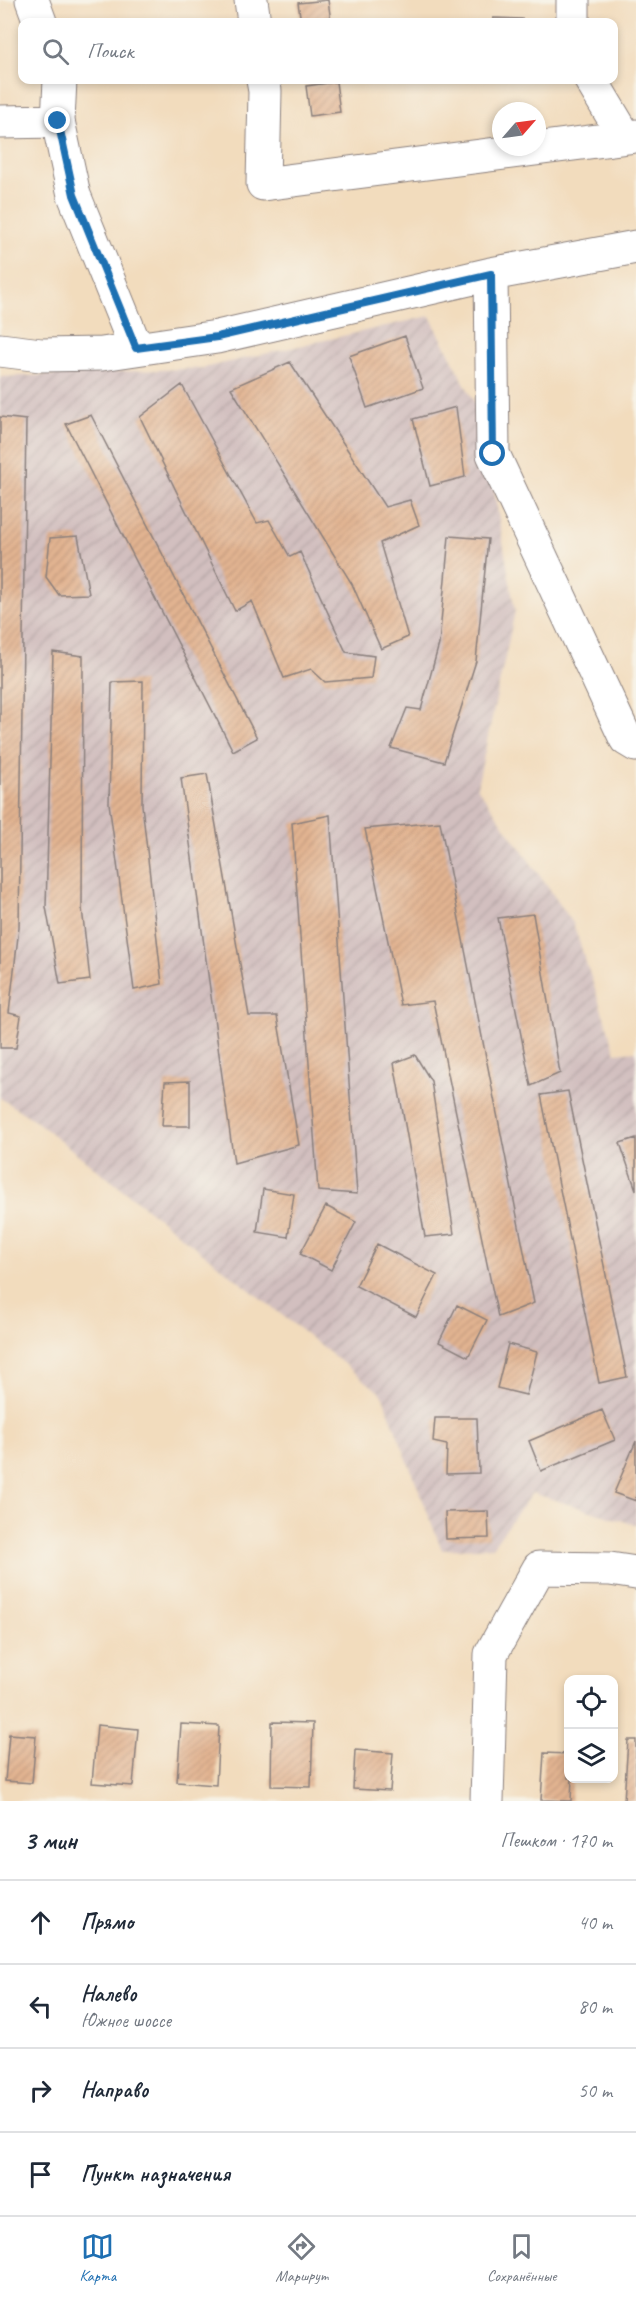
<!DOCTYPE html>
<html lang="ru">
<head>
<meta charset="utf-8">
<style>
	:root { --surface:#fff; --page:#f6f6f7; --text:#1f2937; --muted:#747a83; --line:#e0e1e3; --accent:#1f6fb2 }
	body { margin:0; font-family:Caveat,sans-serif; background:var(--page); color:var(--text) }
	.controls { position:absolute; right:18px; bottom:18px; display:grid; overflow:hidden; border-radius:12px; box-shadow:0 3px 9px #0003 }
	.controls button { width:54px; height:54px; display:grid; place-items:center; padding:0; border:0; border-bottom:2px solid var(--line); background:var(--surface); color:var(--text); font:30px sans-serif }
	.compass { position:absolute; left:492px; top:102px; width:54px; height:54px; border-radius:50%; background:var(--surface); box-shadow:0 3px 9px #0003; rotate:62deg }
	.stop { position:absolute; width:18px; height:18px; margin:-14px; border:4px solid #1f6fb2; border-radius:50%; background:#fff }
	.stop.end { background:#1f6fb2; border-color:#fff; box-shadow:0 2px 6px #0008 }
	.list { margin:0; padding:0; list-style:none }
	h2 { display:flex; justify-content:space-between; align-items:center; height:78px; margin:0; padding:0 24px; font-size:26px }
	h2 small { font-size:20px; font-weight:400; color:var(--muted) }
	.list li { display:grid; grid-template-columns:39px 1fr auto; gap:18px; align-items:center; box-sizing:border-box; height:84px; padding:0 24px; border-top:2px solid var(--line) }
	.list b { display:block; font-size:22px; white-space:nowrap }
	.list p { margin:0; font-size:20px; white-space:nowrap; color:var(--muted) }
	.list em { font-size:20px; font-style:normal; color:var(--muted) }
	.icon { flex:none; width:33px; height:33px; fill:none; stroke:currentColor; stroke-width:2; stroke-linecap:round; stroke-linejoin:round }
	.map { position:relative; flex:none; width:636px; height:1801px; overflow:hidden }
	.search { position:absolute; background:var(--surface); box-shadow:0 3px 9px #0003; left:18px; right:18px; top:18px; height:66px; display:flex; align-items:center; gap:15px; box-sizing:border-box; padding:0 21px; border-radius:12px; color:var(--muted); font-size:22px }
	.sheet { height:414px; background:var(--surface) }
	nav { display:flex; justify-content:space-around; align-items:center; box-sizing:border-box; height:84px; border-top:2px solid var(--line); background:var(--surface); font-size:16px; color:var(--muted) }
	nav a { display:grid; justify-items:center; gap:3px }
	nav .on { color:var(--accent) }
	.map>svg:first-child { display:block }
	.industrial { fill:url(#industrial-furrows) }
	.building { fill:url(#building-hatch) }
	.lines { fill:none; stroke-linecap:round; stroke-linejoin:round }
	.minor-casing { stroke:#8a7f7c; stroke-width:35 }
	.minor { stroke:#fff; stroke-width:33 }
	.route { stroke:#1f6fb2; stroke-width:8 }
</style>
</head>
<body>
<div class="map">
<svg width="636" height="1801" viewBox="0 0 636 1801">
	<defs>
		<pattern id="industrial-furrows" width="10" height="10" patternUnits="userSpaceOnUse" patternTransform="scale(1.5)"><rect width="10" height="10" fill="#d2bfbf"/><path d="M-1 1l2-2M0 10L10 0M9 11l2-2" fill="none" stroke="#b4a4a5"/></pattern>
		<pattern id="building-hatch" width="6" height="6" patternUnits="userSpaceOnUse" patternTransform="scale(1.5)"><rect width="6" height="6" fill="#e2b491"/><path d="M-1 1l2-2M0 6l6-6M5 7l2-2" fill="none" stroke="#c29a7e"/></pattern>
	</defs>
	<rect width="100%" height="100%" fill="#f7f3e8"/>
	<filter id="ink" filterUnits="userSpaceOnUse"><feTurbulence type="fractalNoise" baseFrequency=".0167" numOctaves="2"/><feDisplacementMap in="SourceGraphic" scale="12" xChannelSelector="R" yChannelSelector="G"/><feConvolveMatrix kernelMatrix="1 2 1 2 8 2 1 2 1" color-interpolation-filters="sRGB"/></filter>
	<filter id="wash" filterUnits="userSpaceOnUse"><feTurbulence type="fractalNoise" baseFrequency=".008" numOctaves="4" result="noise"/><feDisplacementMap in="SourceGraphic" scale="24" xChannelSelector="R" yChannelSelector="G"/><feGaussianBlur stdDeviation="1.35" result="paint"/><feColorMatrix in="noise" values="0 0 0 0 0 0 0 0 0 0 0 0 0 0 0 0 0 1.4 0 .05"/><feComposite in="paint" operator="in"/></filter>
	<g filter="url(#wash)">
		<rect width="100%" height="100%" fill="#f2dcbd"/>
		<path class="industrial" d="M430,316L481,415L515,611L477,787L573,923L616,1053L636,1051V1525L532,1493L492,1547L442,1550L382,1394L33,1119L0,1098V377L203,368Z"/>
		<g id="blocks">
			<path class="building" d="M328,0L331,22H301L298,3Z
				M493,18L522,19V22H493Z
				M336,82L340,112L310,116L306,86Z
				M405,336L423,388L367,408L349,356Z
				M290,362L385,507L410,500L419,525L380,543L408,637L381,649L352,584L231,388Z
				M182,385L257,523L269,520L290,557L300,552L346,652L374,656L371,678L325,682L311,669L284,678L252,601L235,611L140,417Z
				M456,407L465,477L430,486L413,419Z
				M91,415L257,738L233,751L66,424Z
				M0,417L26,420L19,928L9,1013L21,1016L16,1048H0Z
				M78,536L89,594L59,595L46,577L50,538Z
				M449,536L488,539L476,661L444,762L391,748L407,708L421,710L439,644Z
				M53,652L83,656L82,908L90,980L60,984L46,907Z
				M143,681L142,805L162,984L134,990L109,803L112,682Z
				M207,774L249,1016H277L299,1145L234,1163L181,778Z
				M330,815L357,1194L318,1191L292,823Z
				M440,822L534,1303L498,1317L433,1001L401,1005L365,829Z
				M533,914L560,1073L531,1086L498,918Z
				M415,1055L431,1081L454,1234L425,1237L394,1063Z
				M190,1081V1126H162L165,1082Z
				M568,1091L627,1377L599,1383L541,1095Z
				M636,1138V1190L620,1143Z
				M263,1189L294,1194L288,1237L257,1232Z
				M326,1206L356,1222L331,1270L300,1254Z
				M377,1244L437,1275L416,1317L356,1286Z
				M457,1305L487,1320L468,1357L439,1342Z
				M508,1344L537,1352L526,1395L497,1388Z
				M602,1410L615,1440L541,1471L529,1441Z
				M435,1418H477L479,1473L446,1474L447,1445L433,1442Z
				M636,1441V1501L614,1493Z
				M488,1511L489,1538L446,1539L445,1512Z
				M272,1722L313,1723L311,1787L271,1786Z
				M181,1724L219,1726L216,1785L177,1782Z
				M97,1725L138,1729L133,1786L92,1783Z
				M9,1734L36,1736L32,1783L5,1781Z
				M628,1740H636V1801H624Z
				M355,1750L393,1753L390,1791L353,1789Z
				M544,1753L568,1754V1778H572L571,1801L541,1800Z"/>
		</g>
	</g>
	<g filter="url(#ink)">
		<use href="#blocks" fill-opacity="0" stroke="#8a7f7c" stroke-width="1.5"/>
		<g class="lines">
			<defs>
				<path id="minor" d="M32,0L40,22
					M251,0L254,22
					M573,0V22
					M60,80L58,121L74,195L136,348
					M263,80L265,91L263,184L636,136
					M591,80L625,137
					M0,122L58,121
					M491,274L493,454L626,739L636,745
					M0,350L41,355L102,354L217,337L491,274L636,247
					M487,1801L491,1654L539,1568L610,1569L636,1573"/>
			</defs>
			<use href="#minor" class="minor-casing"/>
			<use href="#minor" class="minor"/>
		</g>
	</g>
	<g class="lines" filter="url(#ink)">
		<path class="route" d="M58,121L74,195L136,348L217,337L491,274L493,454"/>
	</g>
</svg>
<div class="controls">
<button><svg class="icon" aria-label="locate" viewBox="0 0 24 24"><circle cx="12" cy="12" r="6"/><path d="M12 2v4M12 18v4M2 12h4M18 12h4"/></svg></button>
<button><svg class="icon" aria-label="layers" viewBox="0 0 24 24"><path d="M12 4l9 5-9 5-9-5zM3 14l9 5 9-5"/></svg></button>
</div>
<svg class="compass" viewBox="-18 -18 36 36"><path d="M0-13l5 13h-10z" fill="#e53935"/><path d="M0 13l5-13h-10z" fill="#747a83"/></svg>
<div class="stop" style="left:493px;top:454px"></div>
<div class="stop end" style="left:58px;top:121px"></div>
<div class="search"><svg class="icon" aria-label="search" viewBox="0 0 24 24"><circle cx="10" cy="10" r="6"/><path d="M15 15l6 6"/></svg>Поиск</div>
</div>
<section class="sheet">
<h2>3 мин<small>Пешком · 170 m</small></h2>
<ul class="list">
<li><svg class="icon" aria-label="ahead" viewBox="0 0 24 24"><path d="M12 20V5M6 11l6-6 6 6"/></svg><div><b>Прямо</b></div><em>40 m</em></li>
<li><svg class="icon" aria-label="left" viewBox="0 0 24 24"><path d="M17 20v-9H6M10 6l-5 5 5 5"/></svg><div><b>Налево</b><p>Южное шоссе</p></div><em>80 m</em></li>
<li><svg class="icon" aria-label="right" viewBox="0 0 24 24"><path d="M7 20v-9h11M14 6l5 5-5 5"/></svg><div><b>Направо</b></div><em>50 m</em></li>
<li><svg class="icon" aria-label="arrive" viewBox="0 0 24 24"><path d="M6 21V4h12l-3 4 3 4H6"/></svg><div><b>Пункт назначения</b></div></li>
</ul>
</section>
<nav>
<a class="on"><svg class="icon" aria-label="map" viewBox="0 0 24 24"><path d="M3 6l6-2 6 2 6-2v14l-6 2-6-2-6 2zM9 4v14M15 6v14"/></svg>Карта</a>
<a><svg class="icon" aria-label="directions" viewBox="0 0 24 24"><path d="M12 3l9 9-9 9-9-9zM9 14v-3h6M13 9l2 2-2 2"/></svg>Маршрут</a>
<a><svg class="icon" aria-label="saved" viewBox="0 0 24 24"><path d="M7 4h10v16l-5-4-5 4z"/></svg>Сохранённые</a>
</nav>
</body>
</html>
